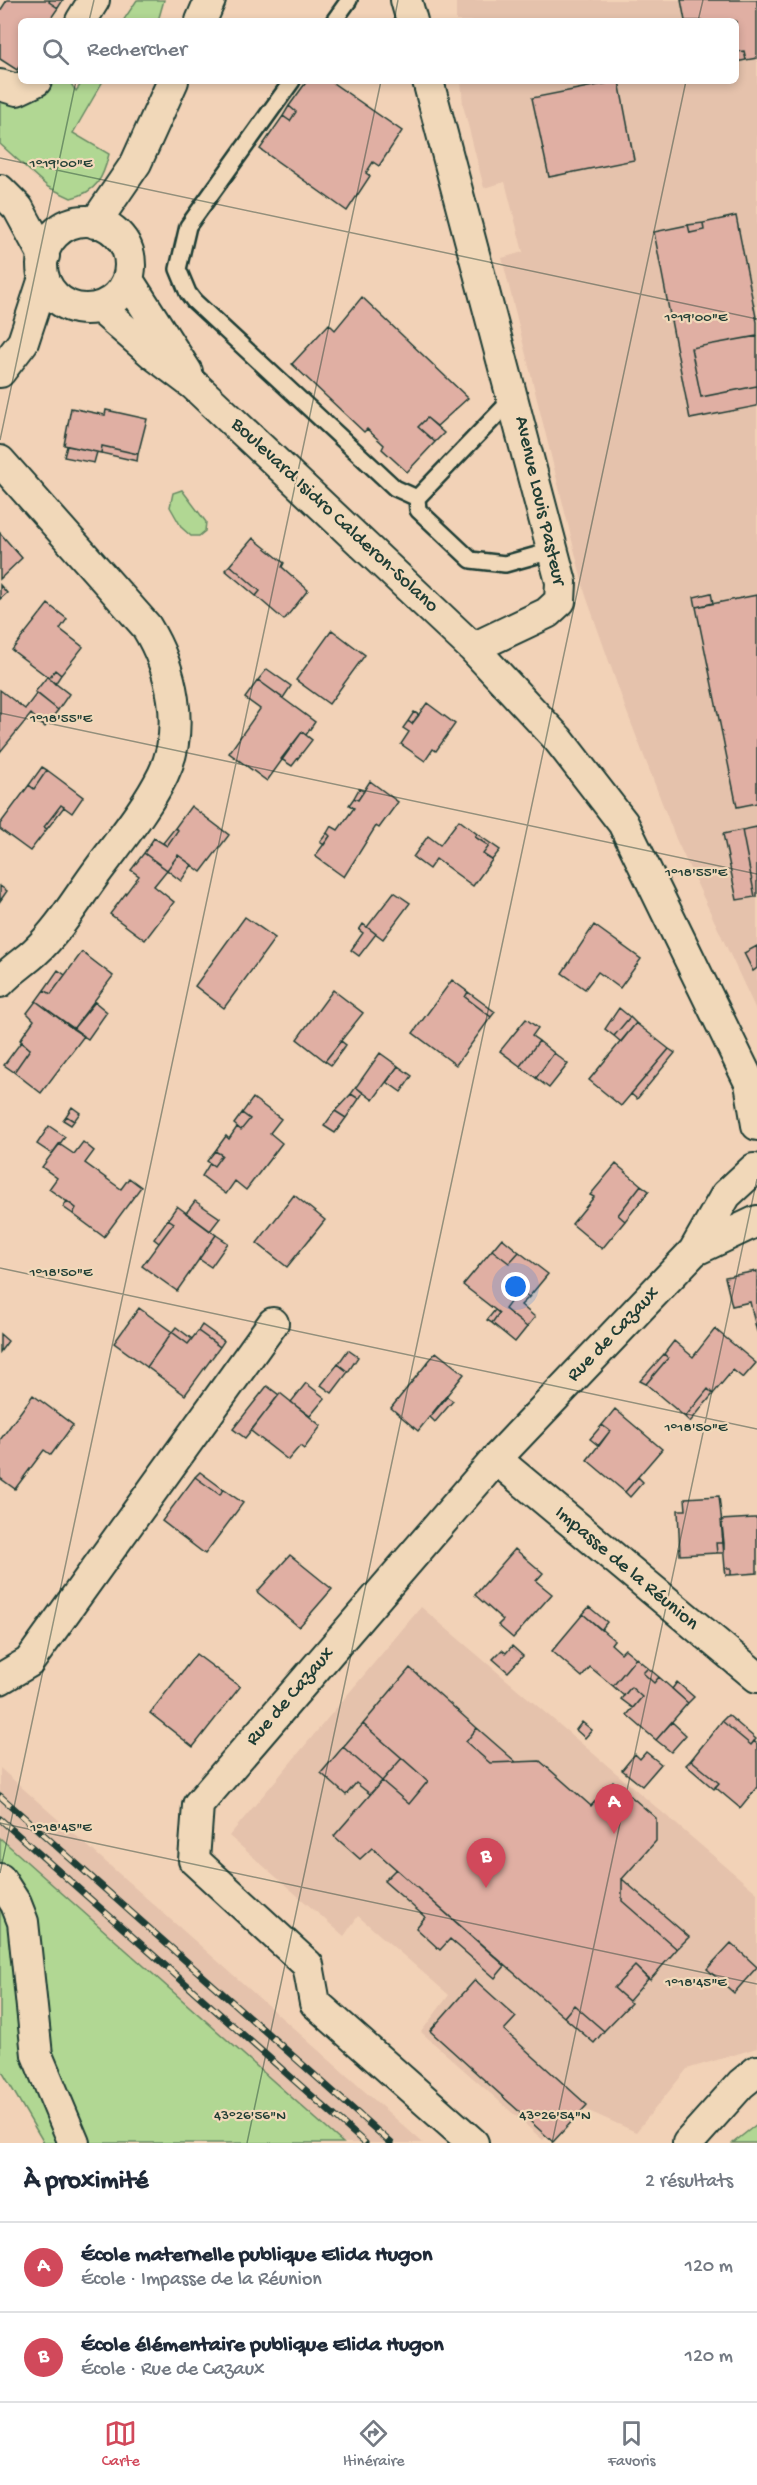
<!DOCTYPE html>
<html lang="fr">
<head>
<meta charset="utf-8">
<style>
	:root { --surface:#fff; --page:#f2f2f3; --text:#1f2937; --muted:#747a83; --line:#e0e1e3; --accent:#d1495b }
	body { margin:0; font-family:"Gochi Hand",sans-serif; background:var(--page); color:var(--text) }
	.you { position:absolute; left:516px; top:1287px; width:21px; height:21px; margin:-15px; border:4px solid #fff; border-radius:50%; background:#1a73e8; box-shadow:0 0 0 9px #1a73e833 }
	.badge { display:grid; place-items:center; width:39px; height:39px; border-radius:50%; background:var(--accent); color:#fff; font-size:20px; font-weight:700 }
	.pin { position:absolute; translate:-50% -50px; filter:drop-shadow(0 2px 3px #0008) }
	.pin::after { content:''; position:absolute; top:32px; width:21px; height:18px; background:inherit; clip-path:polygon(0 0,100% 0,50% 100%) }
	.list { margin:0; padding:0; list-style:none }
	h2 { display:flex; justify-content:space-between; align-items:center; height:78px; margin:0; padding:0 24px; font-size:26px }
	h2 small { font-size:20px; font-weight:400; color:var(--muted) }
	.list li { display:grid; grid-template-columns:39px 1fr auto; gap:18px; align-items:center; box-sizing:border-box; height:90px; padding:0 24px; border-top:2px solid var(--line) }
	.list b { display:block; font-size:22px; white-space:nowrap }
	.list p { margin:0; font-size:20px; white-space:nowrap; color:var(--muted) }
	.list em { font-size:20px; font-style:normal; color:var(--muted) }
	.icon { flex:none; width:33px; height:33px; fill:none; stroke:currentColor; stroke-width:2; stroke-linecap:round; stroke-linejoin:round }
	.map { position:relative; flex:none; width:757px; height:2143px; overflow:hidden }
	.search { position:absolute; background:var(--surface); box-shadow:0 3px 9px #0003; left:18px; right:18px; top:18px; height:66px; display:flex; align-items:center; gap:15px; box-sizing:border-box; padding:0 21px; border-radius:9px; color:var(--muted); font-size:22px }
	.sheet { height:258px; background:var(--surface) }
	nav { display:flex; justify-content:space-around; align-items:center; box-sizing:border-box; height:84px; border-top:2px solid var(--line); background:var(--surface); font-size:16px; color:var(--muted) }
	nav a { display:grid; justify-items:center; gap:3px }
	nav .on { color:var(--accent) }
	.map>svg:first-child { display:block }
	.built { fill:#e5c2ac }
	.green { fill:#b1d793; stroke:#688a64; stroke-width:1.5 }
	.building { fill:#e0afa3; stroke:#1f3d34; stroke-width:1.5 }
	.lines { fill:none; stroke-linecap:round; stroke-linejoin:round }
	.lane-casing { stroke:#1f3d34; stroke-width:20 }
	.street-casing { stroke:#1f3d34; stroke-width:34 }
	.lane { stroke:#f1d8b9; stroke-width:15 }
	.street { stroke:#f1d8b9; stroke-width:30 }
	.rail-casing { stroke:#1f3d34; stroke-width:7 }
	.rail { stroke:#f1d8b9; stroke-width:4.5; stroke-dasharray:14; stroke-linecap:butt }
	.ticks { fill:none; stroke:#1f3d34; stroke-width:1.5; stroke-opacity:0.45 }
	.labels { text-anchor:middle; dominant-baseline:central; stroke-width:4.5; stroke-linejoin:round; paint-order:stroke }
	.street-label { font-size:20px; fill:#1f3d34; stroke:#f1d8b9 }
	.ticks-label { font-size:15px; text-anchor:middle; fill:#1f3d34; stroke:#f1d8b9; stroke-width:4.5; stroke-linejoin:round; paint-order:stroke }
</style>
</head>
<body>
<div class="map">
<svg width="757" height="2143" viewBox="0 0 757 2143">
	<rect width="100%" height="100%" fill="#f2d2b7"/>
	<filter id="ink" filterUnits="userSpaceOnUse"><feTurbulence type="fractalNoise" baseFrequency=".0167" numOctaves="2"/><feDisplacementMap in="SourceGraphic" scale="12" xChannelSelector="R" yChannelSelector="G"/><feConvolveMatrix kernelMatrix="1 2 1 2 8 2 1 2 1" color-interpolation-filters="sRGB"/></filter>
	<g filter="url(#ink)">
		<path class="built" d="M456,0H757V1012L676,839L625,707L585,593L502,258L523,252L505,182L484,188L463,105L461,81H736V21H456Z
			M421,1607L757,1893V2048L687,2069L636,2132L575,2105L543,2140L421,2032L449,1995L358,1916L344,1936L229,1836Z
			M0,1768L126,1880L423,2143H343L0,1838Z"/>
		<path class="green" d="M137,0H164L158,21H123Z
			M52,81H69L76,91L83,81H103L73,133L109,154C103,178 97,192 71,198L48,187L0,144V100L43,91Z
			M182,490L206,522L205,531L199,536H191L182,528L170,507L173,493Z
			M0,1838L343,2143H44L0,2068Z
			M757,2124V2143H733Z"/>
		<path class="building" d="M7,0H50L49,2L58,8L49,21H21V63L17,70L0,59V11Z
			M50,0H63L58,8L49,2Z
			M681,0H757V58L746,60L744,51L736,52V21H685Z
			M744,51L746,60L736,62V52Z
			M307,81H330L402,131L379,166L373,162L366,173L370,176L347,211L260,149L283,116L290,121L296,112L289,106Z
			M619,81L634,160L549,177L532,98Z
			M289,106L296,112L290,121L283,116Z
			M736,216L757,322V336L691,348L701,397L757,386V406L690,419L654,232L688,225L690,233L704,230L703,223Z
			M703,223L704,230L690,233L688,225Z
			M362,297L468,398L437,426L427,418L418,427L435,442L407,472L382,449L384,445L367,429L364,432L292,364L329,324L335,330Z
			M757,336V386L701,397L691,348Z
			M71,408L105,415L106,410L147,419L138,454L102,446L101,453L64,445Z
			M427,418L444,433L435,442L418,427Z
			M67,446L97,452L94,463L64,457Z
			M102,446L138,454L137,461L101,453Z
			M0,533L22,558L0,579Z
			M253,538L284,563L282,567L308,590L284,620L256,596L260,591L230,565Z
			M230,565L260,591L256,596L225,570Z
			M0,585L7,593L0,599Z
			M711,593L713,603L696,607L694,597Z
			M757,595V803L737,807L696,607Z
			M48,604L67,619L60,629L83,647L61,675L55,670L49,678L12,650Z
			M332,630L365,655L329,704L296,680Z
			M267,669L291,686L283,698L258,680Z
			M55,670L61,675L55,684L49,678Z
			M47,677L69,694L58,710L35,692Z
			M258,680L315,722L306,735L302,732L267,781L229,753L260,709L245,698Z
			M0,690L25,709L37,693L58,710L45,727L31,714L0,752Z
			M427,703L455,724L436,751L433,749L425,761L401,744L409,732L403,728L408,721L412,724Z
			M414,712L419,715L412,724L408,721Z
			M302,732L312,740L292,766L281,759Z
			M42,767L47,770L34,789L29,785Z
			M47,770L83,797L72,813L61,805L44,827L47,829L30,851L0,829V824L29,785L34,789Z
			M370,781L398,802L379,828L376,826L344,877L315,856L330,836L327,833L331,826L338,830L354,808L349,805L354,798L358,800Z
			M359,789L364,791L358,800L354,798Z
			M61,805L64,807L47,829L44,827Z
			M191,806L229,835L201,872L178,855L167,870L144,853L154,838L167,846L178,830L175,828Z
			M459,820L477,834L475,837L489,846L483,854L492,860L473,886L436,859L429,869L413,857L428,836L440,845Z
			M757,827V897H755L742,830Z
			M175,828L178,830L167,846L163,843Z
			M742,830L755,897L737,900L723,834Z
			M327,833L330,836L324,845L320,842Z
			M477,834L500,850L492,860L483,854L489,846L475,837Z
			M144,853L167,870L154,886L174,902L145,940L110,914L139,876L131,870Z
			M178,855L192,865L181,881L167,870Z
			M0,886L7,891L0,901Z
			M394,892L410,903L383,939L367,927Z
			M245,917L275,938L224,1008L195,986Z
			M363,924L376,934L359,956L351,950L363,933L359,930Z
			M594,925L641,959L620,988L598,972L585,989L562,973Z
			M757,946V968L753,971L744,953Z
			M82,952L113,976L73,1029L36,1001L44,990L51,994Z
			M58,970L65,975L51,994L44,990Z
			M452,980L468,992L465,997L491,1017L456,1065L413,1033Z
			M333,990L363,1013L325,1061L297,1039Z
			M468,992L495,1012L491,1017L465,997Z
			M36,1001L84,1036L41,1093L14,1072L30,1049L20,1040L34,1020L27,1013Z
			M95,1002L107,1012L88,1039L73,1029Z
			M619,1008L630,1017L614,1036L605,1029Z
			M630,1017L636,1023L621,1042L614,1036Z
			M526,1019L538,1028L532,1036L539,1041L520,1066L500,1051Z
			M636,1023L669,1049L621,1106L589,1080Z
			M341,1041L346,1045L331,1065L325,1061Z
			M539,1041L554,1053L536,1078L520,1066Z
			M21,1042L30,1049L14,1072L4,1065Z
			M669,1049L675,1053L637,1099L631,1094Z
			M380,1053L398,1066L373,1100L356,1087Z
			M554,1053L568,1064L549,1088L536,1078Z
			M398,1066L412,1076L401,1092L387,1082Z
			M356,1087L363,1093L359,1099L351,1094Z
			M351,1094L359,1099L346,1118L335,1111Z
			M253,1098L281,1119L270,1133L282,1143L246,1190L235,1181L226,1194L202,1176L210,1163L214,1166L222,1155L215,1151L226,1136L229,1139L237,1127L241,1130L250,1119L242,1113Z
			M72,1107L80,1113L74,1121L66,1116Z
			M335,1111L346,1118L335,1133L324,1126Z
			M242,1113L250,1119L241,1130L234,1124Z
			M66,1116L74,1121L71,1125L63,1120Z
			M49,1126L65,1137L52,1154L37,1144Z
			M83,1142L94,1151L85,1163L121,1189L129,1178L141,1187L104,1237L73,1214L76,1208L49,1189L57,1178L42,1167L59,1144L74,1154Z
			M215,1151L222,1155L214,1166L207,1161Z
			M616,1164L641,1185L618,1215L625,1221L602,1249L572,1224L594,1197L590,1195Z
			M641,1185L649,1191L625,1221L618,1215Z
			M294,1195L325,1220L287,1267L257,1243Z
			M67,1201L76,1208L73,1214L63,1207Z
			M195,1201L220,1218L210,1231L186,1213Z
			M177,1206L216,1235L177,1291L142,1266L174,1223L168,1219Z
			M168,1219L174,1223L159,1243L154,1239Z
			M216,1235L228,1243L211,1267L199,1259Z
			M502,1238L519,1252L509,1263L492,1250Z
			M492,1250L509,1263L519,1252L548,1274L529,1297L519,1290L505,1309L527,1327L515,1342L492,1323L499,1313L463,1285Z
			M757,1271V1332L750,1302L732,1306L725,1277Z
			M519,1290L529,1297L521,1305L535,1317L527,1327L505,1309Z
			M139,1308L172,1332L147,1367L114,1343Z
			M495,1310L499,1313L492,1323L487,1320Z
			M202,1325L224,1341L220,1347L198,1331Z
			M176,1327L192,1339L188,1344L172,1332Z
			M715,1329L756,1363L743,1378L733,1370L713,1394L708,1389L685,1417L646,1384L668,1358L664,1354L674,1341L693,1357Z
			M198,1331L220,1347L185,1395L147,1367L172,1332L188,1344Z
			M0,1334L8,1341L0,1352Z
			M348,1350L358,1357L348,1372L338,1364Z
			M436,1352L464,1374L418,1431L391,1408Z
			M664,1354L668,1358L646,1384L640,1381Z
			M338,1364L348,1372L332,1393L321,1385Z
			M306,1383L325,1398L310,1416L291,1402Z
			M267,1386L279,1395L245,1438L233,1429Z
			M708,1389L713,1394L690,1422L685,1417Z
			M280,1393L321,1426L304,1449L300,1446L288,1460L251,1431Z
			M33,1395L73,1425L51,1455L44,1450L15,1489L0,1478V1440Z
			M447,1397L453,1401L435,1422L430,1417Z
			M615,1409L662,1449L625,1492L587,1460L610,1431L602,1425Z
			M602,1425L610,1431L599,1446L590,1439Z
			M200,1472L223,1489L220,1495L195,1477Z
			M195,1477L220,1495L223,1489L243,1503L205,1554L162,1521Z
			M638,1477L643,1482L630,1497L625,1492Z
			M719,1496L724,1543H716L717,1553L680,1555L678,1510H686L685,1498Z
			M754,1518H757V1573L731,1575V1568H725L721,1520Z
			M716,1543H724V1553H717Z
			M515,1549L543,1573L536,1581L552,1594L513,1638L498,1625L503,1620L475,1595Z
			M290,1555L332,1589L299,1627L257,1592Z
			M725,1568H731V1575H726Z
			M589,1607L607,1622L601,1630L583,1614Z
			M583,1614L614,1640L611,1644L621,1653L625,1649L636,1658L613,1686L590,1667L582,1677L552,1651Z
			M512,1646L523,1656L508,1672L493,1659L502,1650L506,1653Z
			M196,1654L240,1687L193,1747L150,1713Z
			M636,1658L648,1668L643,1673L654,1683L659,1677L688,1703L656,1740L627,1715L642,1697L631,1687L624,1696L613,1686Z
			M410,1668L477,1728L466,1742L490,1763L540,1761L591,1806L613,1781L656,1818V1841L622,1879V1901L677,1949L650,1980L635,1966L614,1988L631,2003L604,2031L574,2005L564,2017L372,1848L360,1859L334,1836L382,1781L409,1804L428,1781L363,1724Z
			M648,1668L659,1677L654,1683L643,1673Z
			M677,1682L694,1697L688,1703L672,1689Z
			M631,1687L642,1697L633,1708L621,1699Z
			M728,1715L756,1739L751,1745L722,1721Z
			M722,1721L751,1745L754,1741L757,1744V1787L740,1808L715,1787L719,1783L691,1760Z
			M582,1722L592,1730L585,1738L576,1730Z
			M672,1722L686,1735L671,1752L656,1740Z
			M363,1724L402,1758L382,1781L343,1747Z
			M477,1728L516,1762L490,1763L466,1742Z
			M343,1747L382,1781L370,1794L356,1783L346,1795L321,1773Z
			M646,1752L661,1764L642,1786L622,1770L635,1754L640,1759Z
			M402,1758L428,1781L409,1804L382,1781Z
			M691,1760L719,1783L714,1789L686,1765Z
			M396,1869L505,1966L495,1978L450,1939L440,1950L416,1928L425,1917L384,1881Z
			M622,1879L689,1937L677,1949L622,1901Z
			M731,1943L757,1967L734,1993L707,1969Z
			M635,1966L648,1979L629,2001L614,1988Z
			M475,1980L516,2017L504,2030L587,2105L553,2142L430,2031Z
			M574,2005L604,2031L594,2043L564,2017Z"/>
		<g class="lines">
			<defs>
				<path id="lane" d="M334,21L349,0
					M292,81L188,226L178,269L188,293L194,301L395,488L417,498
					M513,398L417,498L418,510L471,560L505,564L555,550"/>
				<path id="street" d="M406,0L412,21
					M81,21L94,0
					M201,21L210,0
					M428,81L561,582L560,601L547,613L473,648
					M0,85L17,90L36,81
					M0,190L18,208L44,256
					M42 265a44 44 0 1 1 88 0a44 44 0 1 1-88 0Z
					M95,223L136,163L173,81
					M128,280L187,372
					M99,307L153,354L194,385L473,648L558,739L623,823L750,1083L757,1125
					M0,372L23,342L44,278
					M0,461L146,626C172,668 186,728 163,775C146,809 121,839 99,869C78,897 60,929 35,952C23,963 11,970 0,982
					M694,1251L757,1221
					M496,1459L757,1677
					M0,1679L29,1662L273,1323
					M0,1879L16,1904L23,1922L37,2055L74,2143
					M473,2143L315,2003L308,1965L194,1860L198,1805L496,1459L694,1251L726,1195L754,1169
					M688,2143L741,2084L757,2071"/>
			</defs>
			<use href="#lane" class="lane-casing"/>
			<use href="#street" class="street-casing"/>
			<use href="#lane" class="lane"/>
			<use href="#street" class="street"/>
			<defs>
				<path id="rail" d="M0,1796L391,2143
					M0,1819L365,2143"/>
			</defs>
			<use href="#rail" class="rail-casing"/>
			<use href="#rail" class="rail"/>
		</g>
	</g>
	<path class="ticks" d="M89,21L94,0M394,21L398,0M698,21L703,0M0,158L757,319M0,440L76,81M0,713L757,874M0,1268L757,1429M0,1823L757,1984M0,1873L381,81M247,2143L686,81M552,2143L757,1179"/>
	<g class="labels">
		<g class="street-label">
			<text transform="translate(539 501) rotate(77)">Avenue Louis Pasteur</text>
			<text transform="translate(334 516) rotate(43)">Boulevard Isidro Calderon-Solano</text>
			<text transform="translate(614 1335) rotate(-46)">Rue de Cazaux</text>
			<text transform="translate(626 1569) rotate(40)">Impasse de la Réunion</text>
			<text transform="translate(291 1697) rotate(-49)">Rue de Cazaux</text>
		</g>
	</g>
	<g class="ticks-label">
		<text x="61" y="167">1°19'00"E</text>
		<text x="696" y="321">1°19'00"E</text>
		<text x="61" y="722">1°18'55"E</text>
		<text x="696" y="876">1°18'55"E</text>
		<text x="61" y="1276">1°18'50"E</text>
		<text x="696" y="1431">1°18'50"E</text>
		<text x="61" y="1831">1°18'45"E</text>
		<text x="696" y="1986">1°18'45"E</text>
		<text x="250" y="2119">43°26'56"N</text>
		<text x="555" y="2119">43°26'54"N</text>
	</g>
</svg>
<div class="you"></div>
<div class="pin badge" style="left:614px;top:1834px">A</div>
<div class="pin badge" style="left:486px;top:1888px">B</div>
<div class="search"><svg class="icon" aria-label="search" viewBox="0 0 24 24"><circle cx="10" cy="10" r="6"/><path d="M15 15l6 6"/></svg>Rechercher</div>
</div>
<section class="sheet">
<h2>À proximité<small>2 résultats</small></h2>
<ul class="list">
<li><span class="badge">A</span><div><b>École maternelle publique Elida Hugon</b><p>École · Impasse de la Réunion</p></div><em>120 m</em></li>
<li><span class="badge">B</span><div><b>École élémentaire publique Elida Hugon</b><p>École · Rue de Cazaux</p></div><em>120 m</em></li>
</ul>
</section>
<nav>
<a class="on"><svg class="icon" aria-label="map" viewBox="0 0 24 24"><path d="M3 6l6-2 6 2 6-2v14l-6 2-6-2-6 2zM9 4v14M15 6v14"/></svg>Carte</a>
<a><svg class="icon" aria-label="directions" viewBox="0 0 24 24"><path d="M12 3l9 9-9 9-9-9zM9 14v-3h6M13 9l2 2-2 2"/></svg>Itinéraire</a>
<a><svg class="icon" aria-label="saved" viewBox="0 0 24 24"><path d="M7 4h10v16l-5-4-5 4z"/></svg>Favoris</a>
</nav>
</body>
</html>
